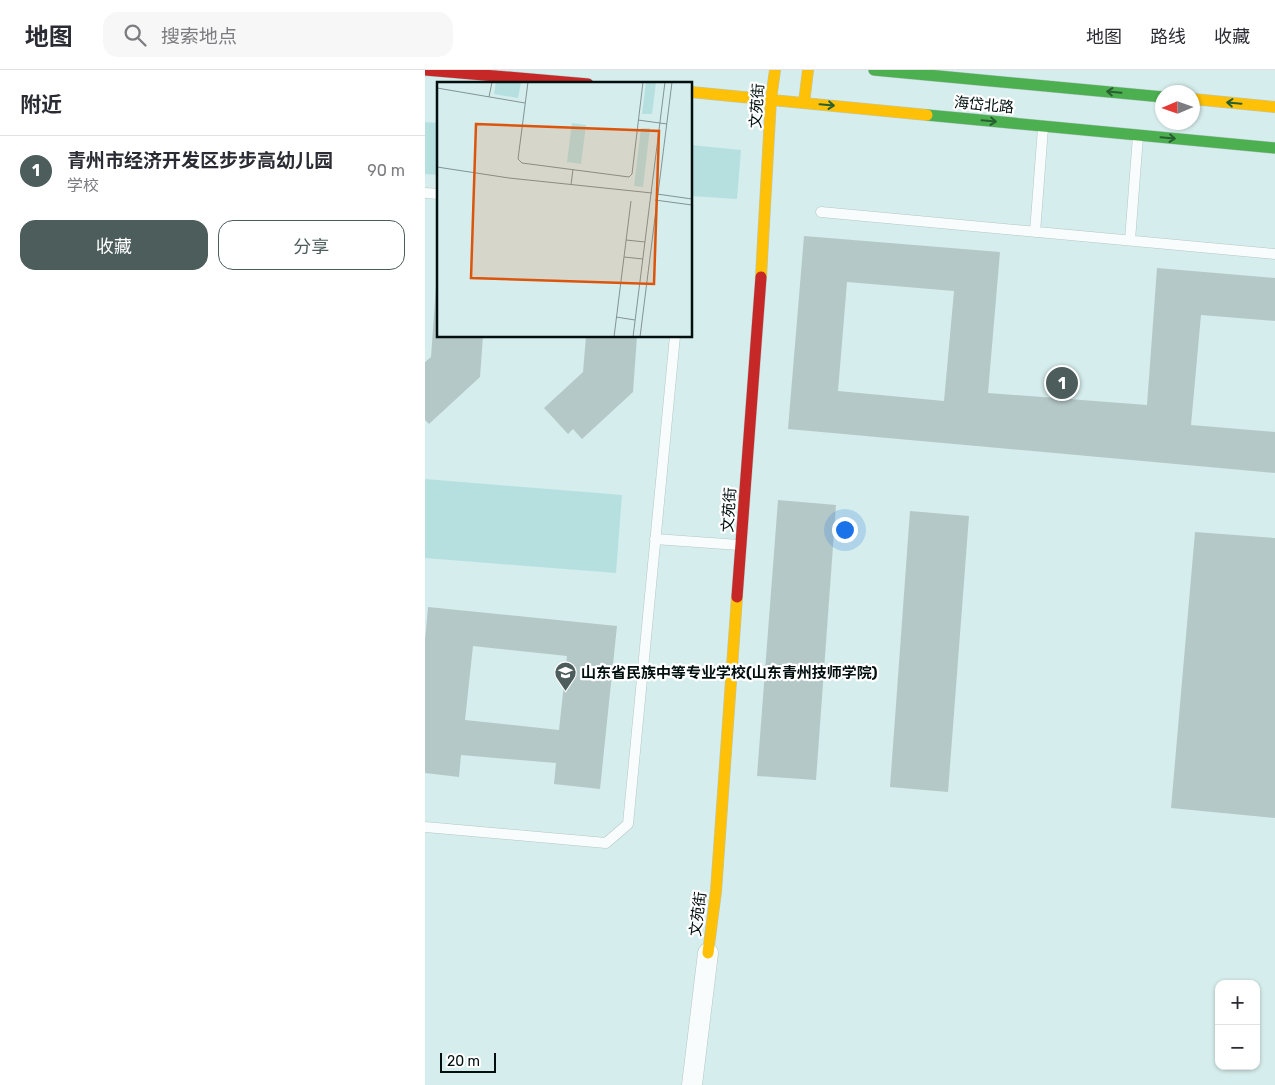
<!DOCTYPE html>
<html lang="zh">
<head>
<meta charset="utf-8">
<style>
	:root { --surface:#fff; --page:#f7f7f7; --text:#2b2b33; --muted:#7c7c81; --line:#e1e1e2; --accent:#4c5d5c }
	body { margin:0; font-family:Rubik,"Noto Sans SC",sans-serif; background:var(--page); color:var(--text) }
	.controls { position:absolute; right:15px; bottom:15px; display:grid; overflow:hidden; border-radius:10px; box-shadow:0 1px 4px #0004 }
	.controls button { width:45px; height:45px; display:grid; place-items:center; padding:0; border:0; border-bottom:1px solid var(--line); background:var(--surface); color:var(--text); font:25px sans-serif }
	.compass { position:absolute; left:730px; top:15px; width:45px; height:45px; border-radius:50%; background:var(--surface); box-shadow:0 1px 4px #0004; rotate:268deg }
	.scale { position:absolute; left:15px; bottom:12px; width:56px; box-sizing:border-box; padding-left:5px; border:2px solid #020f0f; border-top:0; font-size:14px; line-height:18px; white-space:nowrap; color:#020f0f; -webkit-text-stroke:4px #fff; paint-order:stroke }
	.you { position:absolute; left:419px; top:459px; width:18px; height:18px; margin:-12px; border:4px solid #fff; border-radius:50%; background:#1a73e8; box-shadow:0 0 0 8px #1a73e833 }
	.badge { display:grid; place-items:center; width:32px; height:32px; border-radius:50%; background:var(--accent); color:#fff; font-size:16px; font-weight:700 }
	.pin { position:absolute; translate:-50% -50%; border:2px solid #fff; box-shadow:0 1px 5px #0006 }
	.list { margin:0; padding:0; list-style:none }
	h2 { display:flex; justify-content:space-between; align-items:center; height:65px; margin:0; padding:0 20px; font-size:21px }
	h2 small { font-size:16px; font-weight:400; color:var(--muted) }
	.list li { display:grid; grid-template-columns:32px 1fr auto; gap:15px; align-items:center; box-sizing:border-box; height:70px; padding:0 20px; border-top:1px solid var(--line) }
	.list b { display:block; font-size:19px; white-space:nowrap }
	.list p { margin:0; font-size:16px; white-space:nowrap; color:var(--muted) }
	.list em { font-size:16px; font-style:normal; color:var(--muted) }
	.actions { display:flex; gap:10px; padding:15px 20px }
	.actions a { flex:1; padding:11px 0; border:1px solid var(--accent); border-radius:15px; text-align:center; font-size:18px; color:var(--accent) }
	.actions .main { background:var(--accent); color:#fff }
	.icon { flex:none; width:28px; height:28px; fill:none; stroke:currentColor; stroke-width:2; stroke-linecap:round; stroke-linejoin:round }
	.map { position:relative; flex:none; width:850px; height:1015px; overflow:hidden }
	header { display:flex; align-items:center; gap:30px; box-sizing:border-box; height:70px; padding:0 25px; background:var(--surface); border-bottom:1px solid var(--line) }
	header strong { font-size:24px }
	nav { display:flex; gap:28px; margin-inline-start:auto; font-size:18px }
	.search { width:350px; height:45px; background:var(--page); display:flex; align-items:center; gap:12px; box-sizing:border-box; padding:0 18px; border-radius:15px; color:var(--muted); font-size:19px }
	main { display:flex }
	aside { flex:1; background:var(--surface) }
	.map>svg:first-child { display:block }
	.green { fill:#b6e0df }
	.building { fill:#b5c8c8; fill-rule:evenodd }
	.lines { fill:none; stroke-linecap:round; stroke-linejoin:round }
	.lane-casing { stroke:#b4c7c6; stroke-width:11 }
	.street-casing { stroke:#b4c7c6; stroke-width:21 }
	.fast-casing { stroke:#b4c7c6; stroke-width:12 }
	.slow-casing { stroke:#b4c7c6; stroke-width:12 }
	.jam-casing { stroke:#b4c7c6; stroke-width:12 }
	.lane { stroke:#f9fcfc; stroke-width:10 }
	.street { stroke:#f9fcfc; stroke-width:20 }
	.fast { stroke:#4caf50; stroke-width:11 }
	.slow { stroke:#ffc107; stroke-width:11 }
	.jam { stroke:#c62828; stroke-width:11 }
	.oneway { stroke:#275f30 }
	.labels { text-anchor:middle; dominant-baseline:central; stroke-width:4.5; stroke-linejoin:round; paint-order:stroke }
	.street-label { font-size:15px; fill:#020f0f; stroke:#fff }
	.poi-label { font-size:15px; font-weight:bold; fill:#020f0f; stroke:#fff; text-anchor:start }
	.inset-road { fill:none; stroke:#819494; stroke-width:1 }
	.view { fill:#dc550c; fill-opacity:0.15; stroke:#dc550c; stroke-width:2.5 }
	.inset-edge { fill:none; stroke:#020f0f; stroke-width:2.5 }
</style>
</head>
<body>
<header>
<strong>地图</strong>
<div class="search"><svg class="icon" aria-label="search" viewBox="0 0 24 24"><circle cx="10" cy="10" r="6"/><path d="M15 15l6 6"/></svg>搜索地点</div>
<nav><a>地图</a><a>路线</a><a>收藏</a></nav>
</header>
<main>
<aside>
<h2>附近<small></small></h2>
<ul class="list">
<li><span class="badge">1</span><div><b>青州市经济开发区步步高幼儿园</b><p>学校</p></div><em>90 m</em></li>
</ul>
<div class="actions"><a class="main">收藏</a><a>分享</a></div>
</aside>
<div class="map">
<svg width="850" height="1015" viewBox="0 0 850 1015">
	<rect width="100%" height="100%" fill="#d5edec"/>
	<path class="green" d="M0,52L14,53V105L0,104Z
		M266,75L316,80L312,129L266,126Z
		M0,409L197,425L191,503L0,488Z"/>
	<path class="building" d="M379,166L575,182L563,323L722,335L732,198L850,208V251L776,245L766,355L850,362V403L363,359ZM422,212L529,221L519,331L413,321Z
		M12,202L14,266H58L55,307L4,354L0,350V292L6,287Z
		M161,266H212L208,322L157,369L148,359L143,364L119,338L158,302Z
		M353,430L411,435L391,710L332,706Z
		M485,441L544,446L523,722L465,717Z
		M770,462L850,468V748L746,738Z
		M3,537L192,556L175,719L129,714L131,693L36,685L34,707L0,703V570ZM48,576L142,586L134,660L40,650Z"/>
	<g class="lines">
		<defs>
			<path id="lane" d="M0,123L14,124
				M396,142L850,184
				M610,162L618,58
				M705,170L713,66
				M230,469L314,475
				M0,757L181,773L203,754L250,266"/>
			<path id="street" d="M267,1015L283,883"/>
			<path id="fast" d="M449,0L738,27
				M502,45L850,78"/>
			<path id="slow" d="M266,22L502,45
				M768,29L850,37
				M379,33L383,0
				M336,207L346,29L350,0
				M283,883L291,821L312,527"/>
			<path id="jam" d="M0,0L163,14
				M312,527L336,207"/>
		</defs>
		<use href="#lane" class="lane-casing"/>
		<use href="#street" class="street-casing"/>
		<use href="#fast" class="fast-casing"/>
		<use href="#slow" class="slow-casing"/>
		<use href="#jam" class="jam-casing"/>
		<use href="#lane" class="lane"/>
		<use href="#street" class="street"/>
		<use href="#fast" class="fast"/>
		<use href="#slow" class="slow"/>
		<use href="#jam" class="jam"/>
	</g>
	<defs><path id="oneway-shaft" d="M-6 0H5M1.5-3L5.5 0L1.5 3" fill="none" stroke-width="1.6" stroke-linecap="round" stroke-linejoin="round" transform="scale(1.25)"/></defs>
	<g class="oneway">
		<use href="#oneway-shaft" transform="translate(689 22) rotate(-175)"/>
		<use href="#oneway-shaft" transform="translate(809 33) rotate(-175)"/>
		<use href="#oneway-shaft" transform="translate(402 35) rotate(5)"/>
		<use href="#oneway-shaft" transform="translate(564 51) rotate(5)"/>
		<use href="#oneway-shaft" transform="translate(743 68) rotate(5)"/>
	</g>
	<defs>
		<symbol id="school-pin" viewBox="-11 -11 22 30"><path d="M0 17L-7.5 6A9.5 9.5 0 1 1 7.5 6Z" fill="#4c5d5c" stroke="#fff"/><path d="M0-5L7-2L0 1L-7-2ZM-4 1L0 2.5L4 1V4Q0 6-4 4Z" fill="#fff"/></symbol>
	</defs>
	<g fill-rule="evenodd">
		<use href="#school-pin" x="128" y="590" width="25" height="34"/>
	</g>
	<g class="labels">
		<g class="street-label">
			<text transform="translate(559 35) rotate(5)">海岱北路</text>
			<text transform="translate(332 36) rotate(-86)">文苑街</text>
			<text transform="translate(304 440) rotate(-86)">文苑街</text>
			<text transform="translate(273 844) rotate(-83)">文苑街</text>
		</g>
		<g class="poi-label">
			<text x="156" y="603">山东省民族中等专业学校(山东青州技师学院)</text>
		</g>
	</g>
	<g transform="translate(12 12)">
		<rect width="255" height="255" fill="#d5edec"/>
		<path d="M59,0H84L81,16L57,12ZM209,0H219L215,32H205ZM135,41L149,43L144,82L130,80ZM204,46H213L206,105L197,104Z" fill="#b6e0df"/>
		<path class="inset-road" d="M91,0L81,77L85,81L192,95L195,92L206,0M0,6L88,21M52,15L55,0M201,38L230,42M0,85L72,96L215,111M134,103L136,87M220,112L255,117M218,118L255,123M189,158L208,160M187,175L206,177M179,235L198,238M177,255L194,119M196,255L228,0M203,255L235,0"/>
		<path class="view" d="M39,42L222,49L217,202L34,196Z"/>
		<rect width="255" height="255" class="inset-edge"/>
	</g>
</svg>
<div class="controls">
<button>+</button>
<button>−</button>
</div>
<svg class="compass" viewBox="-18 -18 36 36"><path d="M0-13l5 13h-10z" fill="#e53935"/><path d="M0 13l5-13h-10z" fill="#7c7c81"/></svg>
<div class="scale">20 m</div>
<div class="you"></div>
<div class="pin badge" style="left:637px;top:313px">1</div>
</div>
</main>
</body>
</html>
